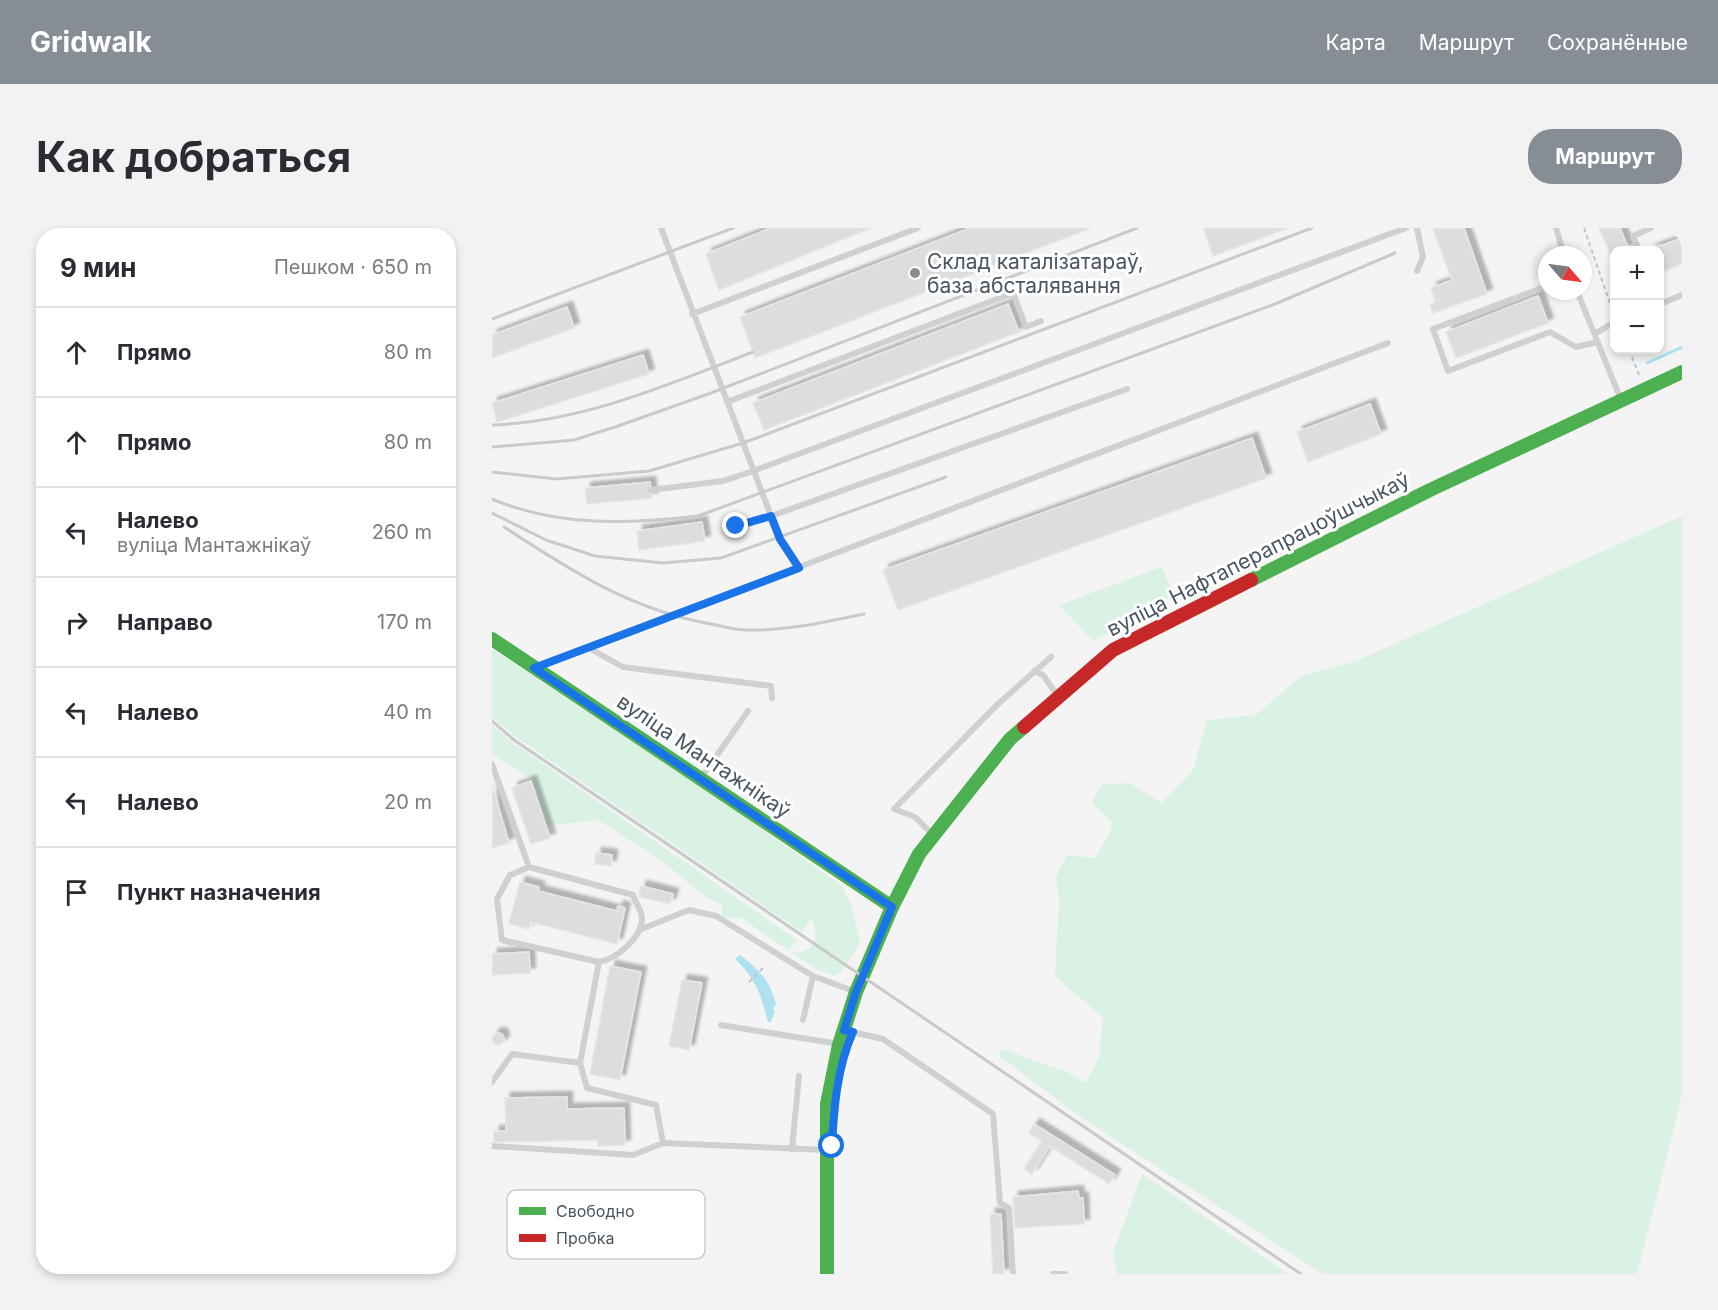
<!DOCTYPE html>
<html lang="ru">
<head>
<meta charset="utf-8">
<style>
	:root { --surface:#fff; --page:#f2f2f3; --text:#2b2b33; --muted:#7c7c81; --line:#e1e1e2; --accent:#868d94 }
	body { margin:0; font-family:Inter,sans-serif; background:var(--page); color:var(--text) }
	.controls { position:absolute; right:18px; top:18px; display:grid; overflow:hidden; border-radius:12px; box-shadow:0 3px 9px #0003 }
	.controls button { width:54px; height:54px; display:grid; place-items:center; padding:0; border:0; border-bottom:2px solid var(--line); background:var(--surface); color:var(--text); font:30px sans-serif }
	.compass { position:absolute; left:1046px; top:18px; width:54px; height:54px; border-radius:50%; background:var(--surface); box-shadow:0 3px 9px #0003; rotate:118deg }
	.stop { position:absolute; width:18px; height:18px; margin:-14px; border:4px solid #1a73e8; border-radius:50%; background:#fff }
	.stop.end { background:#1a73e8; border-color:#fff; box-shadow:0 2px 6px #0008 }
	.list { margin:0; padding:0; list-style:none }
	h2 { display:flex; justify-content:space-between; align-items:center; height:78px; margin:0; padding:0 24px; font-size:26px }
	h2 small { font-size:20px; font-weight:400; color:var(--muted) }
	.list li { display:grid; grid-template-columns:39px 1fr auto; gap:18px; align-items:center; box-sizing:border-box; height:90px; padding:0 24px; border-top:2px solid var(--line) }
	.list b { display:block; font-size:22px; white-space:nowrap }
	.list p { margin:0; font-size:20px; white-space:nowrap; color:var(--muted) }
	.list em { font-size:20px; font-style:normal; color:var(--muted) }
	.icon { flex:none; width:33px; height:33px; fill:none; stroke:currentColor; stroke-width:2; stroke-linecap:round; stroke-linejoin:round }
	.map { position:relative; flex:none; width:1190px; height:1046px; overflow:hidden; border-radius:24px }
	header { display:flex; align-items:center; gap:36px; box-sizing:border-box; height:84px; padding:0 30px; background:var(--accent); color:#fff }
	header strong { font-size:28px }
	nav { display:flex; gap:33px; margin-inline-start:auto; font-size:21px }
	.intro { display:flex; align-items:center; justify-content:space-between; box-sizing:border-box; height:144px; padding:0 36px }
	h1 { margin:0; font-size:42px }
	.button { padding:15px 27px; border-radius:24px; background:var(--accent); color:#fff; font-size:21px; font-weight:700 }
	main { display:flex; gap:36px; padding:0 36px }
	aside { flex:1; background:var(--surface); border-radius:24px; box-shadow:0 3px 9px #0003 }
	.map>svg:first-child { display:block }
	.green { fill:#d9f2e3 }
	.water { fill:#aee2f0 }
	.lines { fill:none; stroke-linecap:round; stroke-linejoin:round }
	.stream { stroke:#aee2f0; stroke-width:3 }
	.building { fill:#ddddde; stroke:#e5e6e7; stroke-width:1.5; filter:url(#shadow) }
	.path { stroke:#bcc7c4; stroke-width:2; stroke-dasharray:4.5 3; stroke-linecap:butt }
	.lane { stroke:#ced0d2; stroke-width:6 }
	.fast { stroke:#4caf50; stroke-width:14 }
	.jam { stroke:#c62828; stroke-width:14 }
	.rail { stroke:#c9cacc; stroke-width:3 }
	.route { stroke:#1a73e8; stroke-width:8 }
	.poi-dot { fill:#868d94; stroke:#fff; stroke-width:2 }
	.labels { text-anchor:middle; dominant-baseline:central; stroke-width:6; stroke-linejoin:round; paint-order:stroke }
	.poi-label { font-size:21px; fill:#4a5661; stroke:#fff; text-anchor:start }
	.street-label { font-size:21px; fill:#4a5661; stroke:#fff }
	.key { fill:#fff; stroke:#c9ccd0; stroke-width:1.5 }
	.key-label { font-size:16px; fill:#4a5661 }
</style>
</head>
<body>
<header>
<strong>Gridwalk</strong>
<nav><a>Карта</a><a>Маршрут</a><a>Сохранённые</a></nav>
</header>
<div class="intro"><h1>Как добраться</h1><a class="button">Маршрут</a></div>
<main>
<aside>
<h2>9 мин<small>Пешком · 650 m</small></h2>
<ul class="list">
<li><svg class="icon" aria-label="ahead" viewBox="0 0 24 24"><path d="M12 20V5M6 11l6-6 6 6"/></svg><div><b>Прямо</b></div><em>80 m</em></li>
<li><svg class="icon" aria-label="ahead" viewBox="0 0 24 24"><path d="M12 20V5M6 11l6-6 6 6"/></svg><div><b>Прямо</b></div><em>80 m</em></li>
<li><svg class="icon" aria-label="left" viewBox="0 0 24 24"><path d="M17 20v-9H6M10 6l-5 5 5 5"/></svg><div><b>Налево</b><p>вуліца Мантажнікаў</p></div><em>260 m</em></li>
<li><svg class="icon" aria-label="right" viewBox="0 0 24 24"><path d="M7 20v-9h11M14 6l5 5-5 5"/></svg><div><b>Направо</b></div><em>170 m</em></li>
<li><svg class="icon" aria-label="left" viewBox="0 0 24 24"><path d="M17 20v-9H6M10 6l-5 5 5 5"/></svg><div><b>Налево</b></div><em>40 m</em></li>
<li><svg class="icon" aria-label="left" viewBox="0 0 24 24"><path d="M17 20v-9H6M10 6l-5 5 5 5"/></svg><div><b>Налево</b></div><em>20 m</em></li>
<li><svg class="icon" aria-label="arrive" viewBox="0 0 24 24"><path d="M6 21V4h12l-3 4 3 4H6"/></svg><div><b>Пункт назначения</b></div></li>
</ul>
</aside>
<div class="map">
<svg width="1190" height="1046" viewBox="0 0 1190 1046">
	<defs>
		<filter id="shadow"><feDropShadow dx="5.5" dy="-5.5" stdDeviation="1.5" flood-color="#0004"/></filter>
	</defs>
	<rect width="100%" height="100%" fill="#f4f4f4"/>
	<path class="green" d="M1190,288V867L1145,1046H831L590,890L506,827L510,821L575,844L594,855L607,829L611,790L563,748L567,672L564,649L575,627L603,630L617,607L620,595L600,574L610,557L637,555L670,575L701,542L715,492L764,487L809,448L864,433Z
		M669,339L682,367L601,413L567,377Z
		M0,421L235,576L350,658L358,674L368,714L350,743L343,748L324,741L249,690L230,689V677L214,669L170,633L106,592L54,598L38,550L0,526V497L20,514L305,712L297,724C319,729 330,710 319,691L310,704L24,509L0,489Z
		M650,946L796,1046H625L621,1024Z"/>
	<path class="water" d="M248,727C266,740 279,754 284,776L281,781L283,783L279,794H276C270,769 263,749 243,731Z"/>
	<g class="lines">
		<path class="stream" d="M1155,135L1190,119"/>
	</g>
	<path class="building" d="M279,0H379L227,62L214,26Z
		M478,0H599L263,130L248,89Z
		M711,0H796L721,28Z
		M972,0L995,66L941,85L938,76L944,74L939,60L960,52L941,1Z
		M1107,0H1128L1137,22H1122V36Z
		M1190,10V36L1168,45V22H1157Z
		M1046,68L1056,95L964,130L954,104Z
		M516,76L527,104L272,202L261,175Z
		M75,79L82,100L0,130V107Z
		M151,127L157,146L5,194L0,175Z
		M878,176L889,206L816,234L805,204Z
		M760,210L774,250L406,382L391,342Z
		M158,254L160,270L95,276L93,260Z
		M210,294L213,313L147,322L145,303Z
		M39,553L58,610L39,616L20,560Z
		M0,557L17,615L0,620Z
		M104,625L120,627L119,638L103,636Z
		M28,654L47,659L46,663L125,683L126,678L133,680L125,716L39,694L37,701L17,696Z
		M149,658L181,666L178,676L147,669Z
		M37,724L38,745L0,747V726Z
		M118,738L149,744L128,852L98,846Z
		M190,752L210,755L197,822L177,818Z
		M0 811a6 6 0 1 1 12 0a6 6 0 1 1-12 0Z
		M75,869V881L132,880L133,917L106,918V912L2,914V903H14L13,870Z
		M542,896L623,947L617,956L558,918L540,946L532,941L550,913L537,905Z
		M586,963L587,970H591L592,996L523,1000L521,969Z
		M498,986H509L512,1046H501Z"/>
	<g class="lines">
		<path class="path" d="M1092,0L1122,87
			M1137,122L1148,149
			M257,754L272,739"/>
		<path class="lane" d="M169,0L279,288L288,311L307,340
			M925,0L931,29L925,43
			M1064,0L1072,27
			M1147,22L1141,8L1159,0
			M1055,58L941,101L956,143L1058,104L1084,119L1106,114
			M1085,63L1129,172
			M1168,76L1190,67
			M200,86L426,0
			M1103,106L1122,94
			M235,174L521,65L534,99L549,93
			M159,262L231,253L261,243L914,0
			M244,298L279,288L635,161
			M97,420L131,439L279,458L280,470
			M47,438L896,115
			M542,443L551,447L565,467
			M0,536L37,639
			M209,550L256,483
			M440,606L423,589L402,581L505,477L559,429
			M37,639L141,667C143,674 150,683 150,690C150,710 124,731 107,734L10,712L5,671L18,647Z
			M147,702L197,682L224,688L321,748L364,764
			M107,734L88,835L95,860L164,877L171,915
			M311,792L321,748
			M229,797L347,816
			M352,802L391,811L501,886L508,975L517,980L521,1046
			M0,854L20,826L88,835
			M0,918L141,927L171,915L334,922
			M300,921L307,848
			M561,1046H573"/>
		<path class="fast" d="M759,352L938,262L1190,144
			M0,411L400,679
			M335,1046V876L347,817L364,764L400,679L427,626L518,511L532,499"/>
		<path class="jam" d="M532,499L621,422L759,352"/>
		<path class="rail" d="M0,91L241,0
			M0,197C91,194 177,156 261,124
			M0,219L82,212L126,198L219,165L645,0
			M0,244L65,251L157,243L251,215L820,0
			M0,271C66,299 137,296 206,288L783,76L903,25
			M0,285L54,312L103,328L171,335L229,330L454,249
			M12,299C78,342 136,380 214,395C227,397 241,402 255,402C295,403 333,394 372,386
			M0,493L22,512L809,1046"/>
	</g>
	<g class="lines">
		<path class="route" d="M244,298L279,288L288,311L307,340L42,440L400,679L364,764L352,802L361,804C345,840 342,879 340,918"/>
	</g>
	<circle class="poi-dot" cx="423" cy="45" r="6"/>
	<g class="labels">
		<g class="poi-label">
			<text x="435" y="33">Склад каталізатараў,<tspan x="435" dy="24">база абсталявання</tspan></text>
		</g>
		<g class="street-label">
			<text transform="translate(766 326) rotate(-27)">вуліца Нафтаперапрацоўшчыкаў</text>
			<text transform="translate(212 528) rotate(34)">вуліца Мантажнікаў</text>
		</g>
	</g>
	<rect x="15" y="962" width="198" height="69" rx="9" class="key"/>
	<rect x="27" y="979" width="27" height="8" fill="#4caf50"/>
	<rect x="27" y="1006" width="27" height="8" fill="#c62828"/>
	<g class="key-label">
		<text x="64" y="989">Свободно</text>
		<text x="64" y="1016">Пробка</text>
	</g>
</svg>
<div class="controls">
<button>+</button>
<button>−</button>
</div>
<svg class="compass" viewBox="-18 -18 36 36"><path d="M0-13l5 13h-10z" fill="#e53935"/><path d="M0 13l5-13h-10z" fill="#7c7c81"/></svg>
<div class="stop" style="left:340px;top:918px"></div>
<div class="stop end" style="left:244px;top:298px"></div>
</div>
</main>
</body>
</html>
